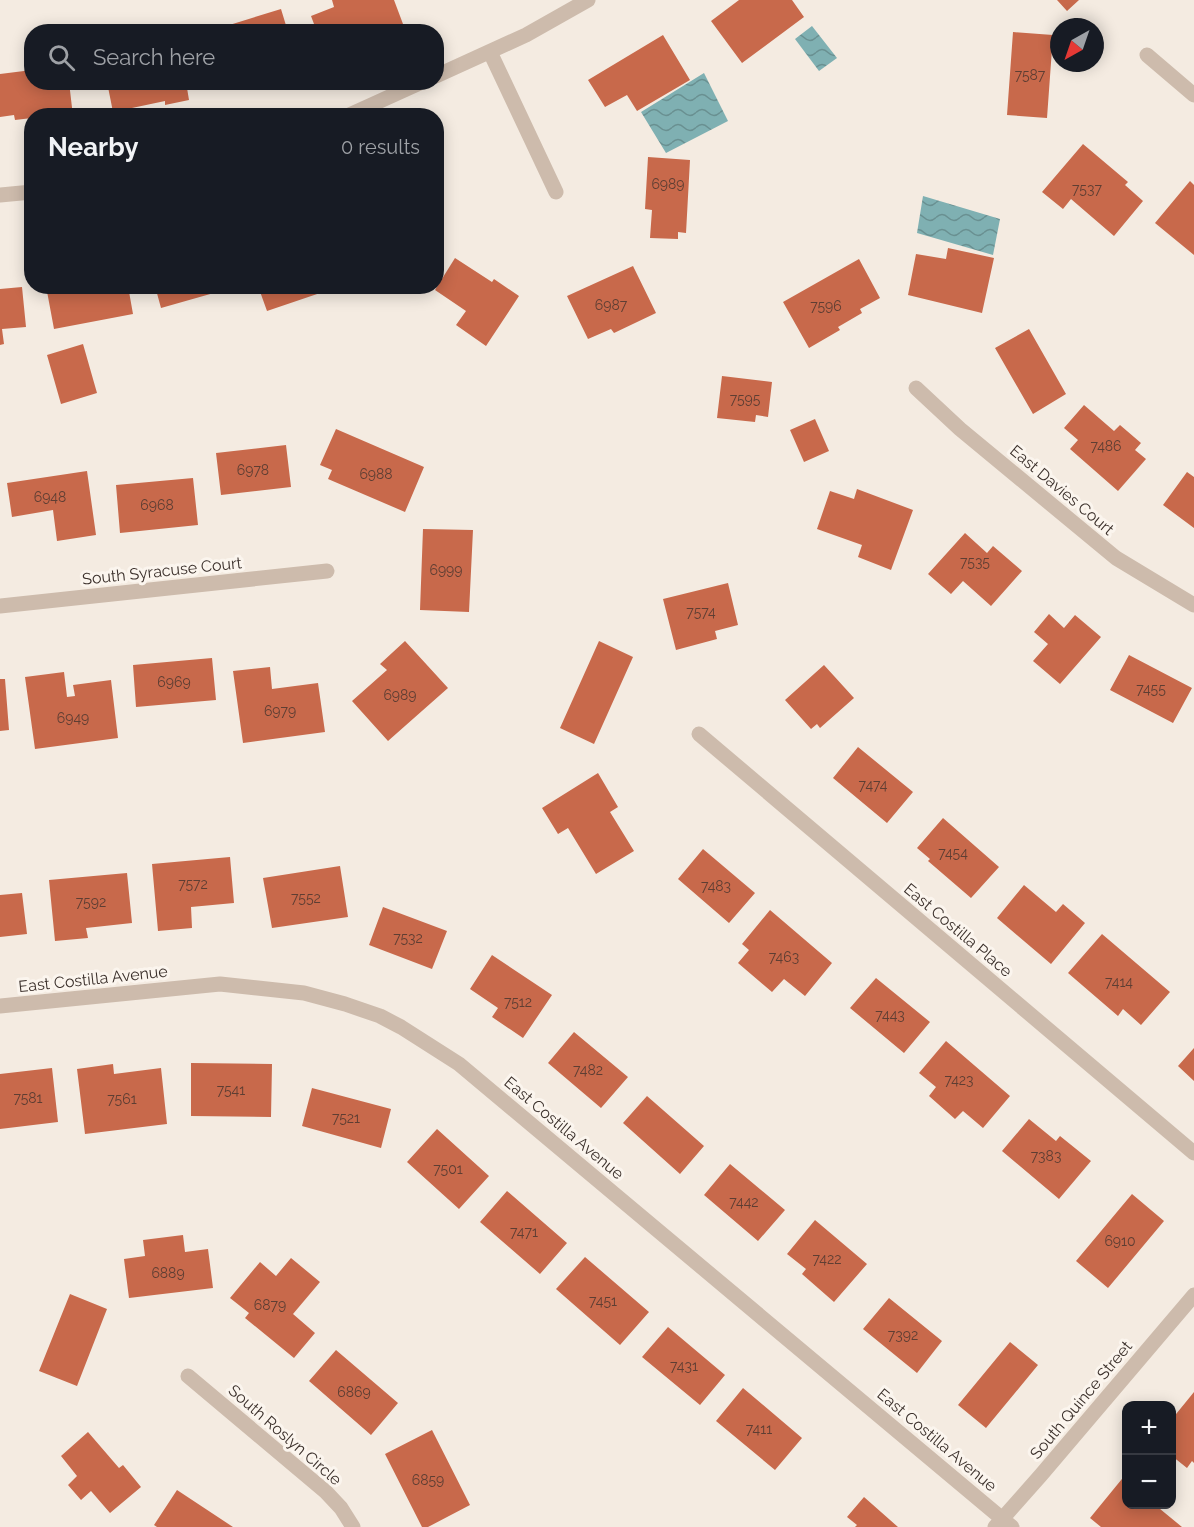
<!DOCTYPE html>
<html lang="en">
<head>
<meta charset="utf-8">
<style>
	:root { --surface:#171b24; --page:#242831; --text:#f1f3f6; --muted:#9ea1a6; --line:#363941 }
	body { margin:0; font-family:Raleway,sans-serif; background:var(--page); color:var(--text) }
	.controls { position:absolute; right:18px; bottom:18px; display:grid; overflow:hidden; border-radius:12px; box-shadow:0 3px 15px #0003 }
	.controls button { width:54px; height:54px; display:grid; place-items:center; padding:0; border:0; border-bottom:2px solid var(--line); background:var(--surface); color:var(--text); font:30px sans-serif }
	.compass { position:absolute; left:1050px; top:18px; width:54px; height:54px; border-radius:50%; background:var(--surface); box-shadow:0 3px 15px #0003; rotate:220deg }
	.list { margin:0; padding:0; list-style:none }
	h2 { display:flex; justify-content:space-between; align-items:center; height:78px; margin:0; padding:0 24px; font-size:26px }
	h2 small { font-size:20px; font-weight:400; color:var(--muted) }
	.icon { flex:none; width:33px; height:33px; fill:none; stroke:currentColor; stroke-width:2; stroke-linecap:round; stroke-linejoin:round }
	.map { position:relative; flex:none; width:1194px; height:1527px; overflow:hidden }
	.search { position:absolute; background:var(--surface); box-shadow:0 3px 15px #0003; left:24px; top:24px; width:420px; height:66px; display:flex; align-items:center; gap:15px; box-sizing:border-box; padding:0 21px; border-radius:24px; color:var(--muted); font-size:22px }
	.panel { position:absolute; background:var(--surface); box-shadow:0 3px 15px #0003; left:24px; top:108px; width:420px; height:186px; border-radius:24px }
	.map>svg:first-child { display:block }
	.water { fill:url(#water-waves) }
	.building { fill:#c8694b }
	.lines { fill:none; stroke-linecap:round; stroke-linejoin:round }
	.minor { stroke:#cdbbac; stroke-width:15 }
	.labels { text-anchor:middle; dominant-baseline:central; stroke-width:6; stroke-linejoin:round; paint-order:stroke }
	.number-label { font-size:14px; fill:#5e3e33 }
	.street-label { font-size:16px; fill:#3b302b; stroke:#fbf5ee }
</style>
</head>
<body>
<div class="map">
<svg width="1194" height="1527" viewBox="0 0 1194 1527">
	<defs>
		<pattern id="water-waves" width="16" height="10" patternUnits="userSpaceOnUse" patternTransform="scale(1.5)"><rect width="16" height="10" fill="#7fb0b2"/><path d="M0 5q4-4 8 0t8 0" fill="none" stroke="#699091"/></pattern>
	</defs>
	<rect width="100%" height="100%" fill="#f4ebe1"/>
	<path class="water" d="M812,26L837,58L819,71L795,39Z
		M704,73L728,121L666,153L641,112Z
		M923,196L1000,219L993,255L917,233Z"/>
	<path class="building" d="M332,0H394L403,24L383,32H317L311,16L334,7Z
		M739,0H792L804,17L742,63L711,21Z
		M1057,0H1079L1067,11Z
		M281,9L288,32H210V31Z
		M1013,32L1053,35L1047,118L1007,115Z
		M663,35L690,80L637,111L627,95L605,107L588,80Z
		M32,70V82H69L73,116H32V118L15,120L14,115L0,117V74Z
		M107,82H186L189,100L165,105V101L113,112Z
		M1083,144L1128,182L1125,185L1143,201L1114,236L1071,199L1063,209L1042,192Z
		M648,157L690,160L686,233L678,232V239L650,238L652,210L645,209Z
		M1190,181L1194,185V255L1155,223Z
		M948,248L994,258L982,313L908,295L916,254L946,259Z
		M455,258L492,282L494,279L519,296L486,346L456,325L466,311L435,290Z
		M859,259L880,298L860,309L862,313L838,327L840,330L809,348L783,302Z
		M633,266L656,313L614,333L611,329L588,339L567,296Z
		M46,286H128L133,314L54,329Z
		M155,286H234L235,287L161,308Z
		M258,286H325L326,291L267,311Z
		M22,287L26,327L2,329L4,344L0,345V289Z
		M1029,329L1066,394L1033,414L995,348Z
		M83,344L97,393L61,404L47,355Z
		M722,376L772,382L768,417L756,415L755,422L717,418Z
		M1084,405L1114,431L1120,425L1141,443L1135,450L1146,459L1118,491L1070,449L1078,440L1064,428Z
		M815,419L829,451L804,462L790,430Z
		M336,429L424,467L405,512L328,479L332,470L320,465Z
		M286,445L291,487L221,495L216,453Z
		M87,471L96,535L57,541L53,510L12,517L7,483Z
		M1187,472L1194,477V528L1163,505Z
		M193,478L198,525L120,533L116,485Z
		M857,489L913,510L891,570L858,557L862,545L817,529L830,491L854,499Z
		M423,529L473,530L469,612L420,610Z
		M965,533L987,553L993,546L1022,571L991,606L963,581L951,594L928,574Z
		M728,583L738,625L715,631L717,639L676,650L663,599Z
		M1049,614L1064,628L1075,615L1101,637L1060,684L1033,661L1048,644L1034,632Z
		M405,641L448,688L388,741L352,701L387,670L380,664Z
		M599,641L633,657L594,744L560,728Z
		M1129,655L1192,688L1173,723L1110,690Z
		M212,658L216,700L136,707L133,665Z
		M824,665L854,698L820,728L817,724L811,729L785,700Z
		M270,667L272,689L318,683L325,732L243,743L233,671Z
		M64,672L67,697L75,696L73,685L111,680L118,738L35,749L25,677Z
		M0,679H5L9,730L0,731Z
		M858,747L913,792L887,823L833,778Z
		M598,773L618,807L610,812L634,851L596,874L568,828L558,834L542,808Z
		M943,818L999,867L971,898L928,861L930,859L917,848Z
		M703,849L755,893L729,923L678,879Z
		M230,857L234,903L191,907L192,928L158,931L152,864Z
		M340,866L348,917L272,928L263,878Z
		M127,873L132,923L86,928L88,938L55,941L49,880Z
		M1024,885L1056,912L1063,904L1085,923L1051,964L997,918Z
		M22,893L27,934L0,937V895Z
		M383,907L447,931L432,969L369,945Z
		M770,910L832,963L805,996L784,979L772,992L738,963L749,950L742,944Z
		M1102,934L1170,992L1141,1025L1123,1009L1118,1016L1068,973Z
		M492,955L552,995L523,1038L492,1017L498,1008L470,989Z
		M876,978L930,1022L904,1053L850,1008Z
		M574,1032L628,1077L601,1108L548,1063Z
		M946,1041L1010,1096L983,1128L963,1111L955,1119L929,1096L936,1087L919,1073Z
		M1194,1048V1081L1178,1066Z
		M191,1063L272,1064L271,1117L191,1116Z
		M113,1064L114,1074L161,1068L167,1124L85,1134L77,1069Z
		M52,1068L58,1122L0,1129V1074Z
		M312,1088L391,1109L381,1148L302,1126Z
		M647,1096L704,1146L680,1174L623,1123Z
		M1029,1119L1056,1141L1060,1136L1091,1161L1059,1199L1002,1151Z
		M437,1129L489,1176L459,1209L407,1162Z
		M730,1164L785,1210L758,1241L704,1195Z
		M507,1191L567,1243L540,1274L480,1222Z
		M1132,1194L1164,1221L1108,1288L1076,1261Z
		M815,1220L867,1264L834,1302L802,1274L806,1269L787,1254Z
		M183,1235L185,1252L208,1249L213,1288L129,1298L124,1259L145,1256L143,1240Z
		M585,1257L649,1312L620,1345L556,1289Z
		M291,1258L320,1282L293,1314L315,1333L294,1358L245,1318L249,1313L230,1298L260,1262L276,1276Z
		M70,1294L107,1309L77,1386L39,1371Z
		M889,1298L942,1341L917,1373L863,1329Z
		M668,1327L725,1375L700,1405L642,1357Z
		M1010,1342L1038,1365L986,1428L958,1405Z
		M336,1350L398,1403L371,1435L309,1381Z
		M743,1388L802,1438L775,1470L716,1421Z
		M1194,1392V1463L1192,1461L1187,1468L1172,1456V1419Z
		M432,1430L470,1505L428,1527H422L385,1454Z
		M88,1432L119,1468L123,1465L141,1487L110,1513L91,1491L81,1500L68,1485L77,1476L61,1456Z
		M1126,1474V1504H1154L1182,1527H1101L1090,1518Z
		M177,1490L233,1527H157L154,1525Z
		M864,1497L898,1527H855L857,1525L847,1517Z"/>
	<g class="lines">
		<path class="minor" d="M490,52L556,192
			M1147,55L1194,95
			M436,76L526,35L588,0
			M347,116L422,82
			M0,195L32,192
			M916,388L960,429L1116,558L1194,605
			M0,606L327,571
			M699,734L1194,1153
			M0,1006L220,984L304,993L345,1004L380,1016L401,1027L459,1064L1012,1527
			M188,1376L326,1492L341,1508L353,1527
			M995,1527L1041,1475L1194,1295"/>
	</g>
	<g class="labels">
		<g class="number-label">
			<text x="1030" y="75">7587</text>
			<text x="668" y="184">6989</text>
			<text x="1087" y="189">7537</text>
			<text x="611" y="305">6987</text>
			<text x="826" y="306">7596</text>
			<text x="745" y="399">7595</text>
			<text x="1106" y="446">7486</text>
			<text x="253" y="470">6978</text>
			<text x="376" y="474">6988</text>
			<text x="50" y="497">6948</text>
			<text x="157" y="505">6968</text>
			<text x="975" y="562">7535</text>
			<text x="446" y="570">6999</text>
			<text x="701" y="612">7574</text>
			<text x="174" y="682">6969</text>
			<text x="1151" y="689">7455</text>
			<text x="400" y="695">6989</text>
			<text x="280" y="711">6979</text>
			<text x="73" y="718">6949</text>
			<text x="873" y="785">7474</text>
			<text x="953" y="853">7454</text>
			<text x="193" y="884">7572</text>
			<text x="716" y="886">7483</text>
			<text x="306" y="898">7552</text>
			<text x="91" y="902">7592</text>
			<text x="408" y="938">7532</text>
			<text x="784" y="957">7463</text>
			<text x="1119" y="982">7414</text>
			<text x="518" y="1002">7512</text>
			<text x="890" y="1015">7443</text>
			<text x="588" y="1070">7482</text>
			<text x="959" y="1080">7423</text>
			<text x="231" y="1090">7541</text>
			<text x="28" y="1098">7581</text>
			<text x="122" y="1099">7561</text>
			<text x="346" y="1118">7521</text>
			<text x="1046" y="1156">7383</text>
			<text x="448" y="1169">7501</text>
			<text x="744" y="1202">7442</text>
			<text x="524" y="1232">7471</text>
			<text x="1120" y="1241">6910</text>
			<text x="827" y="1259">7422</text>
			<text x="168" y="1273">6889</text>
			<text x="603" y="1301">7451</text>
			<text x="270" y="1305">6879</text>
			<text x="903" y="1335">7392</text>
			<text x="684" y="1366">7431</text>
			<text x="354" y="1392">6869</text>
			<text x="759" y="1429">7411</text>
			<text x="428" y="1480">6859</text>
		</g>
		<g class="street-label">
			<text transform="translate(1062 490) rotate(40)">East Davies Court</text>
			<text transform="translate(162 571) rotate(-6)">South Syracuse Court</text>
			<text transform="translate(958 930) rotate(40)">East Costilla Place</text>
			<text transform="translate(93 979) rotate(-6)">East Costilla Avenue</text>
			<text transform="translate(564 1128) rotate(40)">East Costilla Avenue</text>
			<text transform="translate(1081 1400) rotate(-50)">South Quince Street</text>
			<text transform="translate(285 1435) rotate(41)">South Roslyn Circle</text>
			<text transform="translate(937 1440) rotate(40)">East Costilla Avenue</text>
		</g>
	</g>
</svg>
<div class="controls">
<button>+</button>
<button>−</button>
</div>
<svg class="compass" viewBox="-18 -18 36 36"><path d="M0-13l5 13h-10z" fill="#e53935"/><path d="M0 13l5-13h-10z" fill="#9ea1a6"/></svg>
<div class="search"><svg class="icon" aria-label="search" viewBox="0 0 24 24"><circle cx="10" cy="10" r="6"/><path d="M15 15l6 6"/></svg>Search here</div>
<section class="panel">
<h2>Nearby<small>0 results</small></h2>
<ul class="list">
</ul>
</section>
</div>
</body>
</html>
